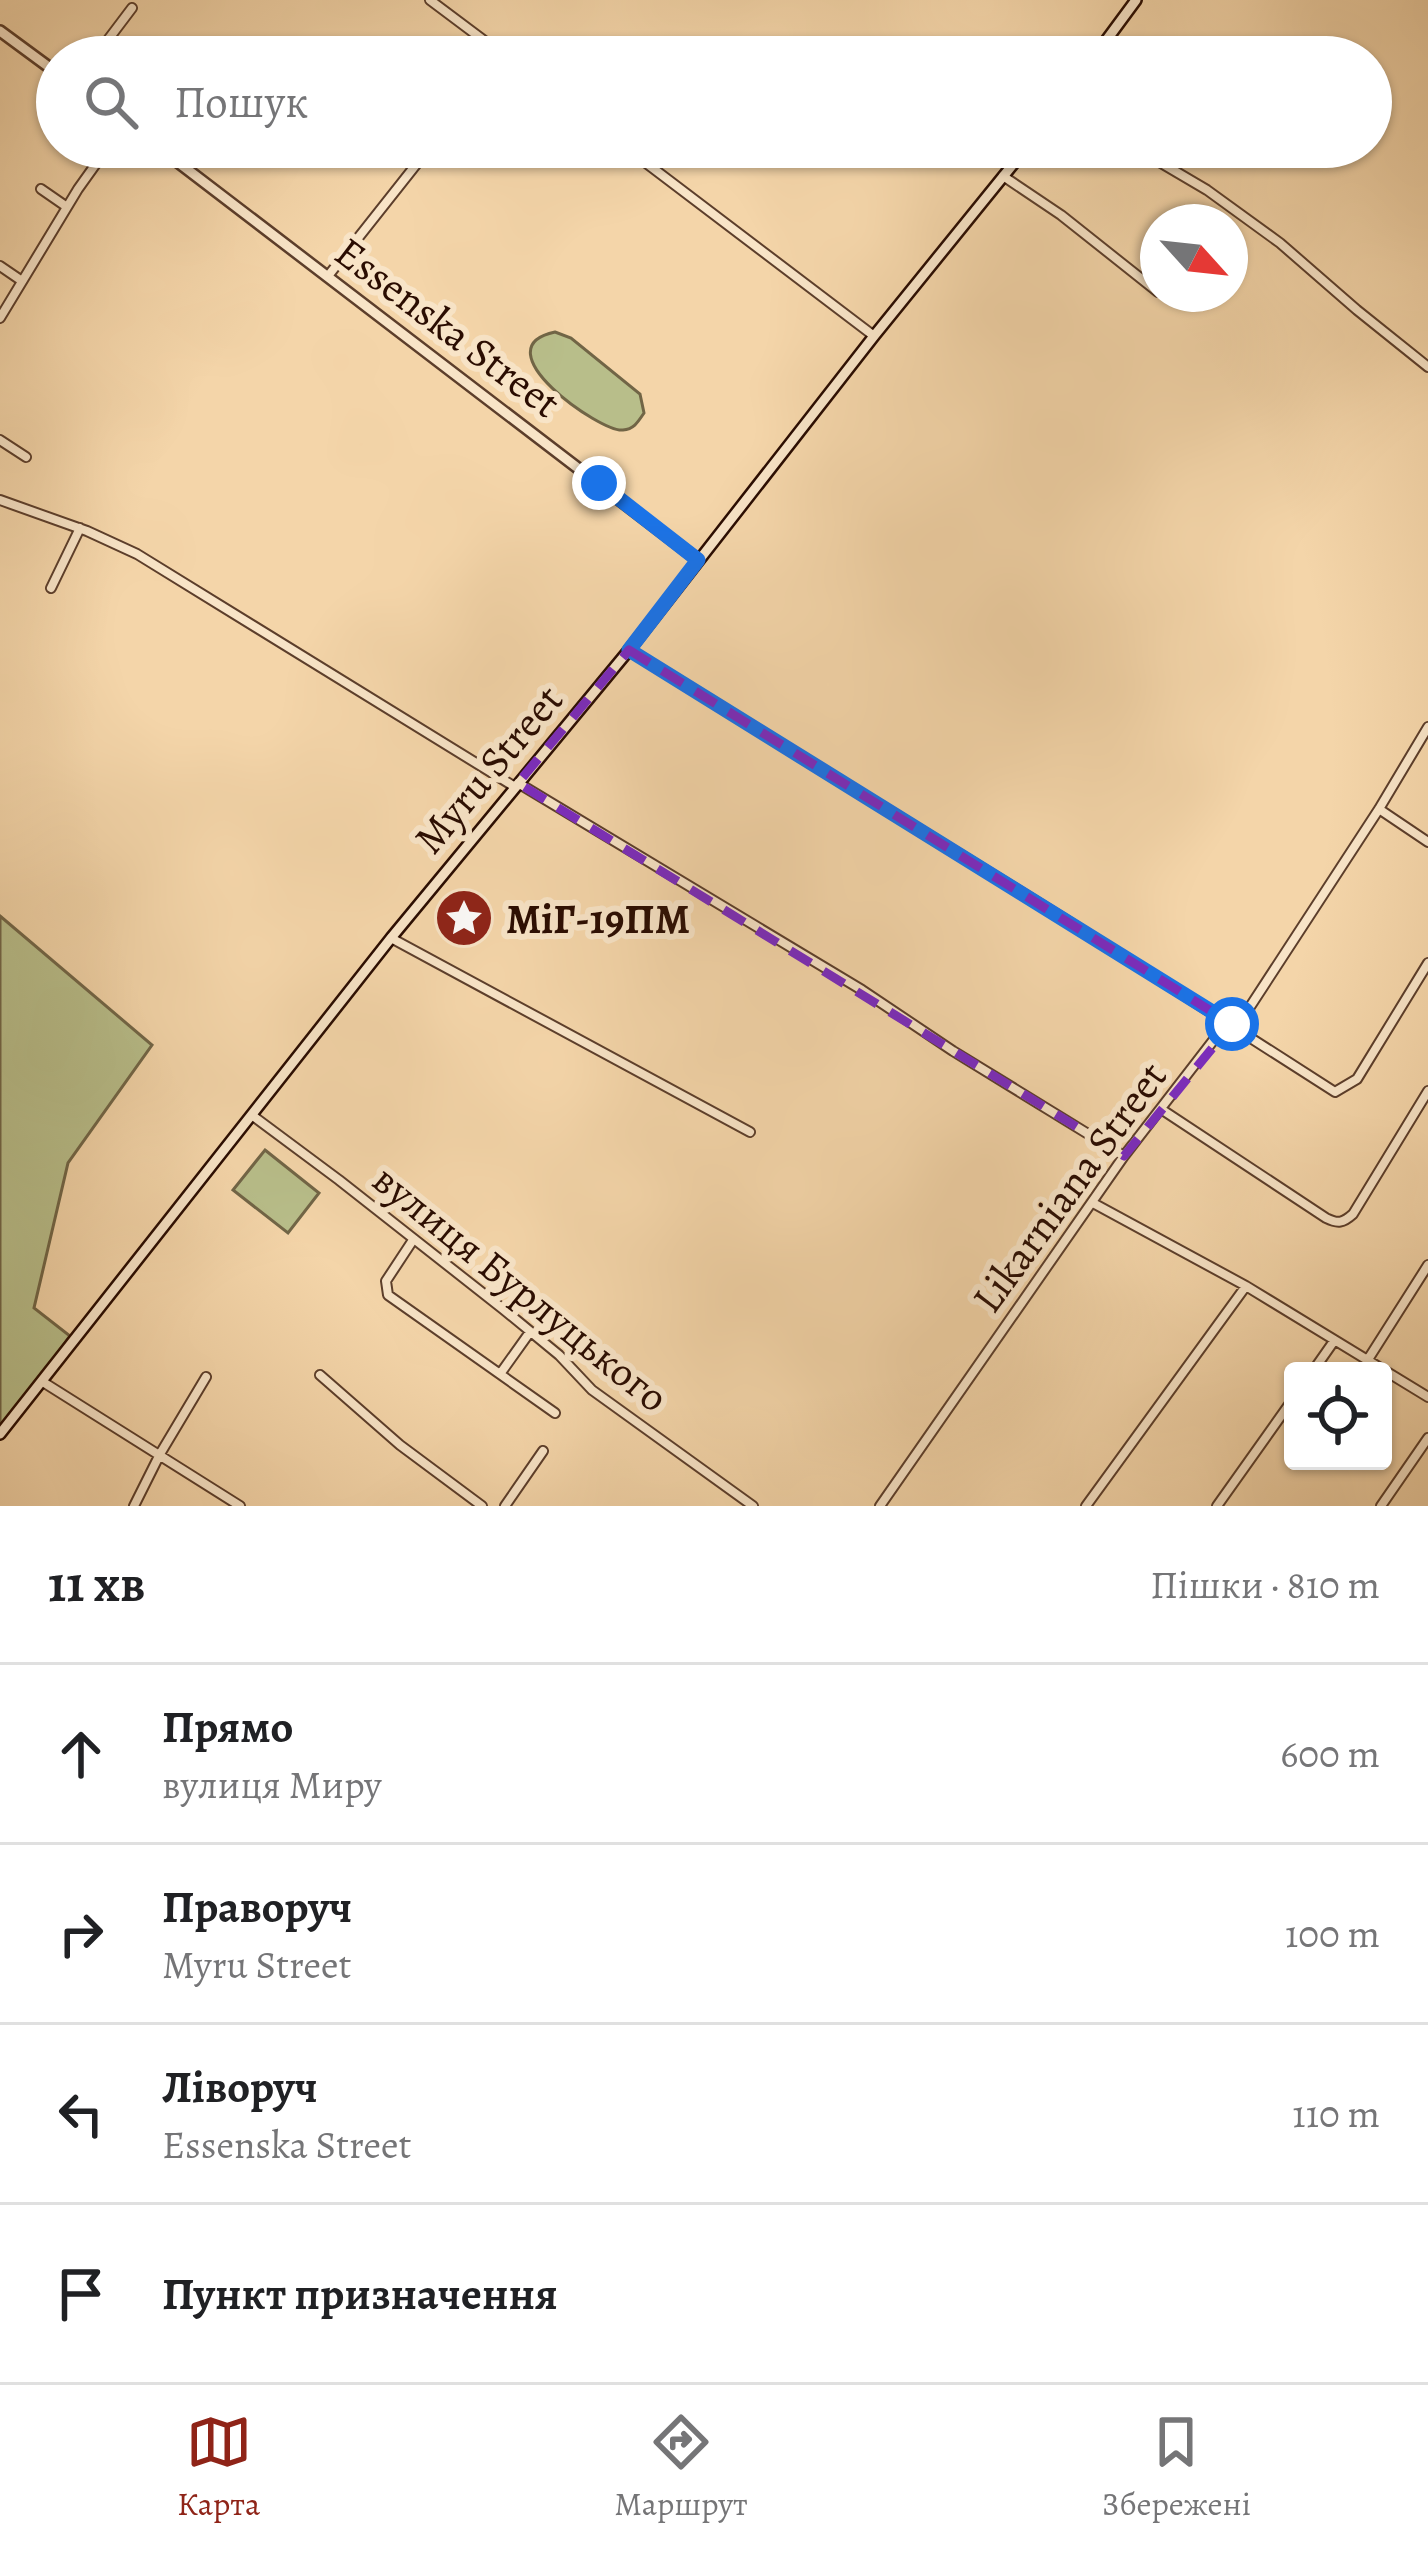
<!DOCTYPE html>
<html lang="uk">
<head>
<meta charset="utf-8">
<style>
	:root { --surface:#fff; --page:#f2f2f2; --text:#202124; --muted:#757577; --line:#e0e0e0; --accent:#8f2418 }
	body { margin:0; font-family:Alegreya,serif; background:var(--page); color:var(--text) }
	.controls { position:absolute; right:36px; bottom:36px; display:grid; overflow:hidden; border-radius:12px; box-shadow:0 3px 9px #0004 }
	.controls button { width:108px; height:108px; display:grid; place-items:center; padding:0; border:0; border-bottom:3px solid var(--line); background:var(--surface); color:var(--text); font:60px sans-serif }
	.compass { position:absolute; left:1140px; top:204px; width:108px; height:108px; border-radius:50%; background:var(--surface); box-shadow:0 3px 9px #0004; rotate:117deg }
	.stop { position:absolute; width:36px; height:36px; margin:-27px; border:9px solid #1a73e8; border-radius:50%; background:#fff }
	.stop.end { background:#1a73e8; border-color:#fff; box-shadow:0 3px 12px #0008 }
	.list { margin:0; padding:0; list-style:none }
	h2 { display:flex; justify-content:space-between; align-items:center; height:156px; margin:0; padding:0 48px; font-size:51px }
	h2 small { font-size:39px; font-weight:400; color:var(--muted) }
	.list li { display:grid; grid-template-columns:78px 1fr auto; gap:36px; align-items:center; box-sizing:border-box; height:180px; padding:0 48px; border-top:3px solid var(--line) }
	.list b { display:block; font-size:45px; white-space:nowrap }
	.list p { margin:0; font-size:39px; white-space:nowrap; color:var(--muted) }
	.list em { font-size:39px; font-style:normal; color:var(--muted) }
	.icon { flex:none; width:66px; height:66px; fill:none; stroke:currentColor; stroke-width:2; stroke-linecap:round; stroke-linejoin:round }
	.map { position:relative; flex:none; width:1428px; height:1506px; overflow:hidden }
	.search { position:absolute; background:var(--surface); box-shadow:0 3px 9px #0004; left:36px; right:36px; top:36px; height:132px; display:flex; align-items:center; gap:30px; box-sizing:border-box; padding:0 42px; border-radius:66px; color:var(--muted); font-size:45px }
	.sheet { height:876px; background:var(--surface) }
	nav { display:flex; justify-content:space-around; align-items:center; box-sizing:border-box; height:168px; border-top:3px solid var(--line); background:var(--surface); font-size:33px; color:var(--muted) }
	nav a { display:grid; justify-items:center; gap:6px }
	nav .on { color:var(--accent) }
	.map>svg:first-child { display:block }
	.green { fill:#b8be8a; stroke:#716546; stroke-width:3 }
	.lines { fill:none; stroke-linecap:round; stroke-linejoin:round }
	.minor-casing { stroke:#5c3e2b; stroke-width:12 }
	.tertiary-casing { stroke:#5c3e2b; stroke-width:14 }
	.secondary-casing { stroke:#2a0c01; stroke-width:14 }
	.minor { stroke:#f8e4c7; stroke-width:8 }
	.tertiary { stroke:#f8e4c7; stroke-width:9 }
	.secondary { stroke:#f8e4c7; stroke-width:9 }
	.route { stroke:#1a73e8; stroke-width:15 }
	.marked { fill:none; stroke:#7b2cbf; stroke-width:9; stroke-dasharray:24 15; stroke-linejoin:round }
	.labels { text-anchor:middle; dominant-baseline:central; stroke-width:12; stroke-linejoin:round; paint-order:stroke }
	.street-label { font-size:42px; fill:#2a0c01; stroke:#f8e4c7 }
	.poi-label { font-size:42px; font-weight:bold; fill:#2a0c01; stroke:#f8e4c7; text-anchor:start }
</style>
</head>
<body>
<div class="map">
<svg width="1428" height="1506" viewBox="0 0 1428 1506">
	<rect width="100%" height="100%" fill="#f4d5a9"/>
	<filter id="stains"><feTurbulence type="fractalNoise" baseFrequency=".00167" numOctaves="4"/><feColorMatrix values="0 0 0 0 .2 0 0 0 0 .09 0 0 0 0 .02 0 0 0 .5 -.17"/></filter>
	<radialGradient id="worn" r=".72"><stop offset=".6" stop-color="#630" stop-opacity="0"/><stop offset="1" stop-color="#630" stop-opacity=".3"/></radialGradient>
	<path class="green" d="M555,332L571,338L640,394L644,413C638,422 634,429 623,430C601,433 479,348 555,332Z
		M0,916L152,1045L68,1163L34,1308L70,1336L31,1390L0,1426Z
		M265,1150L319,1193L288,1233L233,1190Z"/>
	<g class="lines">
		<defs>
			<path id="minor" d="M430,0L506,57
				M95,57L132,8
				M625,147L874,336
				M1139,147L1151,157L1207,190L1280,243L1357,310L1428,367
				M1003,176L1061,215L1158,292
				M41,189L67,207
				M0,266L22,281
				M328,276L430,147
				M0,318L78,189L108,147
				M0,440L26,457
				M0,500L87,531L137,554L515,787
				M51,588L80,528
				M629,650L1068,921L1335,1092L1357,1079L1428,963
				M518,783L862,990L953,1051L1124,1156
				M1379,809L1428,842
				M391,938L750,1132
				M1161,1109L1326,1218C1338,1224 1343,1223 1353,1214L1428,1091
				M253,1116L339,1180L503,1309L559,1355L592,1390L753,1506
				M1093,1203L1246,1286L1428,1397
				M413,1240L386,1281L388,1295L555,1413
				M1367,1361L1428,1265
				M1313,1371L1334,1341
				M500,1374L530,1332
				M320,1375L400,1445L482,1506
				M43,1382L240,1506
				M134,1506L160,1454L206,1377
				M505,1506L543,1451
				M880,1506L1124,1156L1219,1033L1244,1016L1379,809L1428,727
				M1086,1506L1246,1286
				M1217,1506L1293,1399
				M1381,1506L1428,1438"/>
			<path id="tertiary" d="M0,31L57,73
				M158,147L698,560"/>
			<path id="secondary" d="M1094,57L1136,0
				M0,1434L391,938L629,650L874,336L1027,147"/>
		</defs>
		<use href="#minor" class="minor-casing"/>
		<use href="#tertiary" class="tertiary-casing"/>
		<use href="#secondary" class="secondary-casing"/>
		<use href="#minor" class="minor"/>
		<use href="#tertiary" class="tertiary"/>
		<use href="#secondary" class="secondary"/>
	</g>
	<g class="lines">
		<path class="route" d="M599,483L698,560L629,650L1232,1024"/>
	</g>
	<path class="marked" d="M629,650L1232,1024L1124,1156L518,783Z"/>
	<defs>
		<symbol id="sight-disc" viewBox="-11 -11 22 22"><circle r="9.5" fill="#8f2418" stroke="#f8e4c7"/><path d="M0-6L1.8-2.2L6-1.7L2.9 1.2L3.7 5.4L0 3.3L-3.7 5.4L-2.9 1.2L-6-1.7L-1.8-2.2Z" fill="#fff"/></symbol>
	</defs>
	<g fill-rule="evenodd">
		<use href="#sight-disc" x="431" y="885" width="66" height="66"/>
	</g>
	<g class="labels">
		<g class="street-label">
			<text transform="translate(448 327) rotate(37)">Essenska Street</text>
			<text transform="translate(488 769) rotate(-50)">Myru Street</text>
			<text transform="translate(1069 1187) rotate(-54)">Likarniana Street</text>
			<text transform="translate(521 1288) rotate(39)">вулиця Бурлуцького</text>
		</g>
		<g class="poi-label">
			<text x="506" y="918">МіГ-19ПМ</text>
		</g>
	</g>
	<rect width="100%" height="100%" filter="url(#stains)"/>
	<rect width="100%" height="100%" fill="url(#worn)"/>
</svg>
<div class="controls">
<button><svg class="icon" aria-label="locate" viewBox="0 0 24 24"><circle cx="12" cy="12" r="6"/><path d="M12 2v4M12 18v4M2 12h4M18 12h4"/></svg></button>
</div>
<svg class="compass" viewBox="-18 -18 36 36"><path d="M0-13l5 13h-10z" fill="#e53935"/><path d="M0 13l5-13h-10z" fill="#757577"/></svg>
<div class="stop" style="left:1232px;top:1024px"></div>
<div class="stop end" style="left:599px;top:483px"></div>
<div class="search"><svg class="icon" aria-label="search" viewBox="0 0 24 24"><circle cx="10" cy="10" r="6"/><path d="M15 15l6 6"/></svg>Пошук</div>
</div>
<section class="sheet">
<h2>11 хв<small>Пішки · 810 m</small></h2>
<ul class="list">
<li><svg class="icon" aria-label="ahead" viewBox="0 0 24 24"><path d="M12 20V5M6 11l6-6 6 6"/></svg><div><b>Прямо</b><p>вулиця Миру</p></div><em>600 m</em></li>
<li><svg class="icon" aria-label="right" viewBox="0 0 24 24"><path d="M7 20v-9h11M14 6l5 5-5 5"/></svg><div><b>Праворуч</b><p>Myru Street</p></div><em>100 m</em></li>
<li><svg class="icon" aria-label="left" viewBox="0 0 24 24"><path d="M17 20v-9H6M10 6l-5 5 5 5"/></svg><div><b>Ліворуч</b><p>Essenska Street</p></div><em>110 m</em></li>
<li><svg class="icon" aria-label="arrive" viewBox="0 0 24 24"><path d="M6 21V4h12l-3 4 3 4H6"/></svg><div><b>Пункт призначення</b></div></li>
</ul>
</section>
<nav>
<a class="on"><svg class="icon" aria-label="map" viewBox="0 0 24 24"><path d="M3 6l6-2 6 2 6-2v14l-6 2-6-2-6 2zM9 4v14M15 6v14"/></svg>Карта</a>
<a><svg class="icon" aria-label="directions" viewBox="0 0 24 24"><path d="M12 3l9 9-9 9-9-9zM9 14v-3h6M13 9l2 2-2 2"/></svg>Маршрут</a>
<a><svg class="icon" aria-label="saved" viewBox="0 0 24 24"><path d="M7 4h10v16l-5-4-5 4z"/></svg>Збережені</a>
</nav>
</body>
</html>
